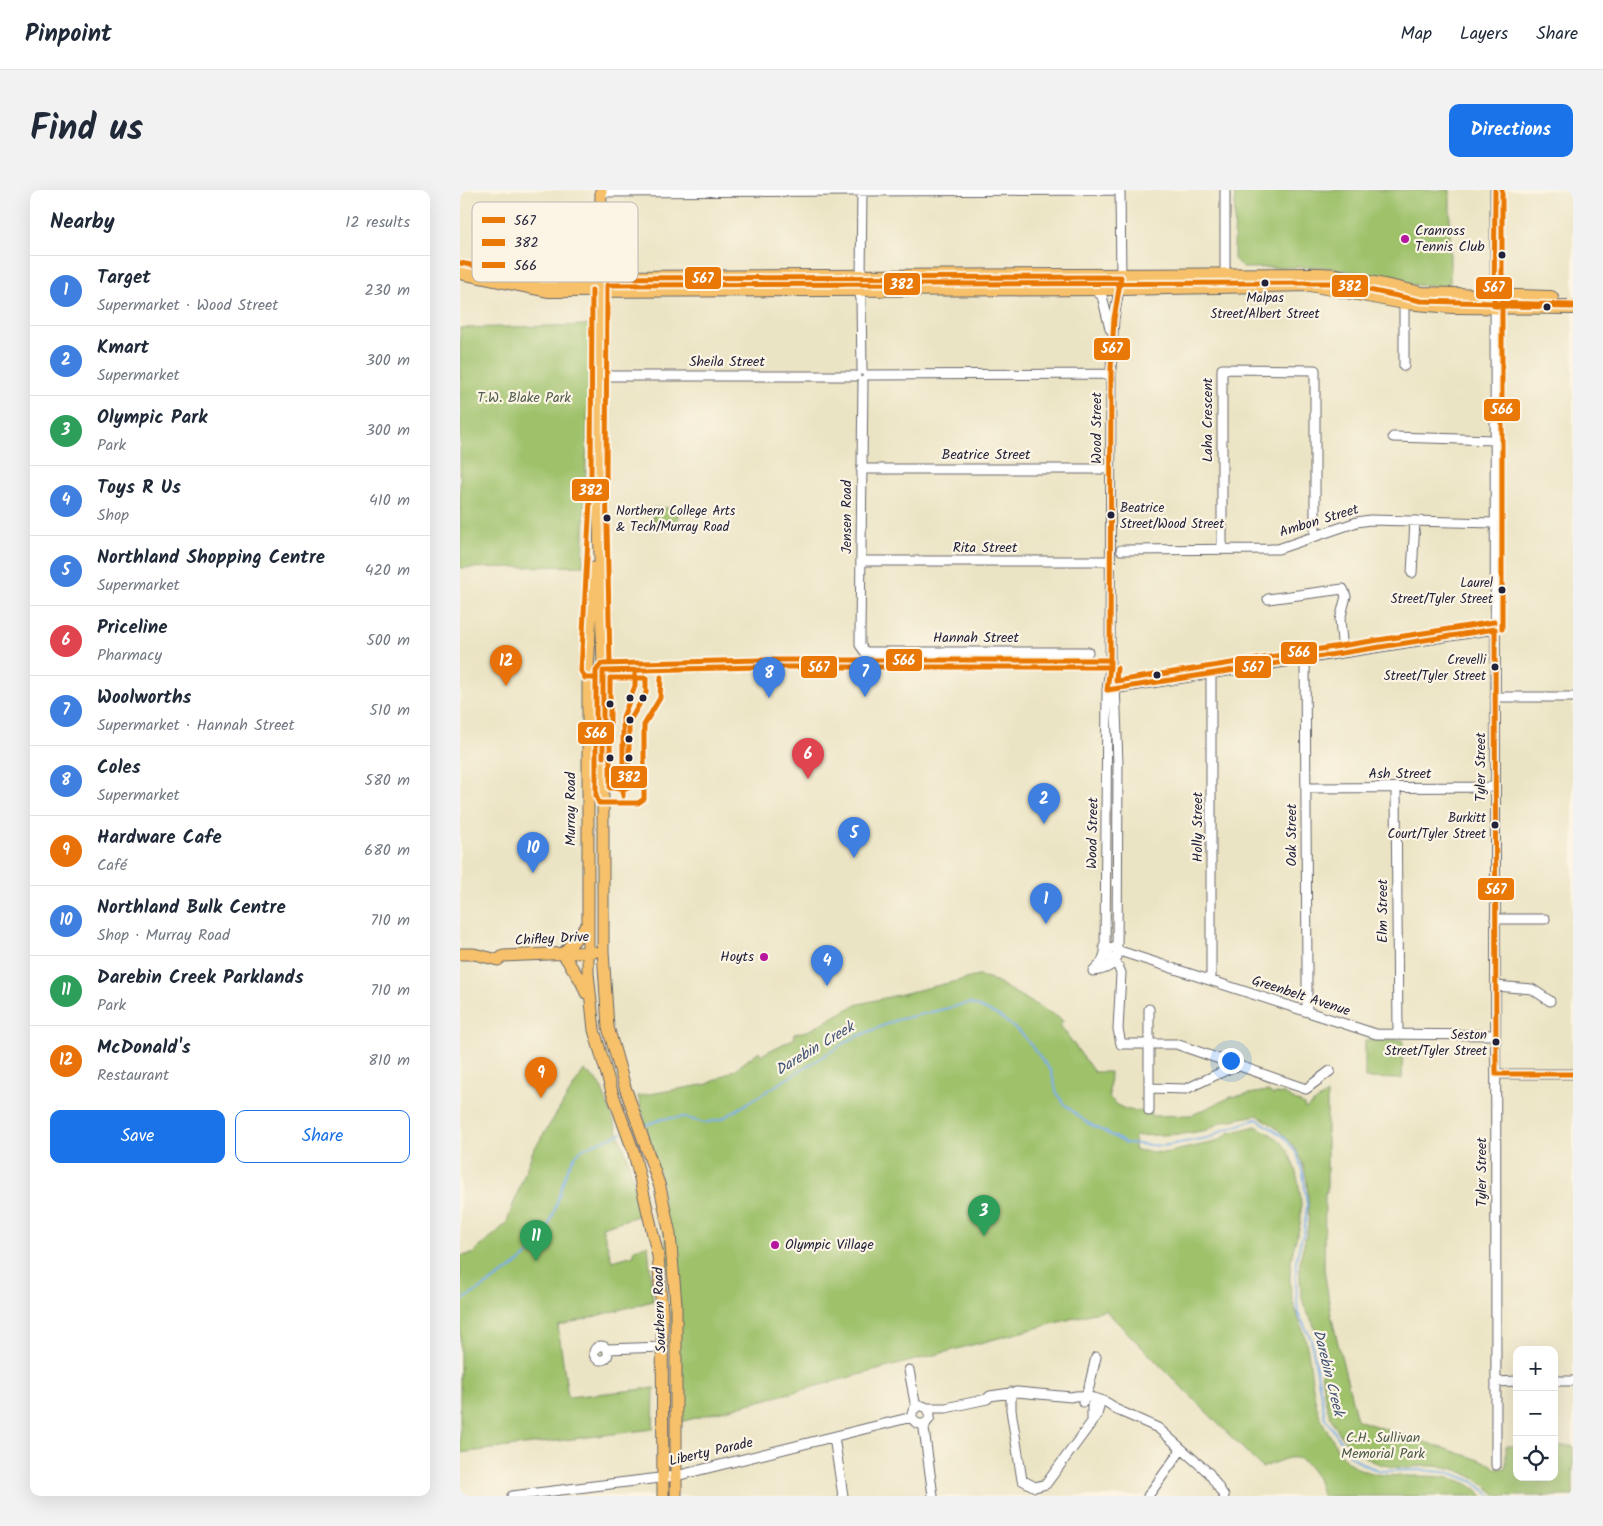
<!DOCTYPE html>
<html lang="en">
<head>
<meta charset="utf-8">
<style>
	:root { --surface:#fff; --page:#f2f2f3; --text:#1f2937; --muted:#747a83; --line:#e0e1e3; --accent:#1a73e8 }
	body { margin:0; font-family:Kalam,sans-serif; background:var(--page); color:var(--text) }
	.controls { position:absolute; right:15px; bottom:15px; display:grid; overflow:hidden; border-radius:10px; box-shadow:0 5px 20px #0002 }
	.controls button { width:45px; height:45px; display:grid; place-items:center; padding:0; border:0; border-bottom:1px solid var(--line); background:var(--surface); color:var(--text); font:25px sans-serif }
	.you { position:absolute; left:770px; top:870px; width:18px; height:18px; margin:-12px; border:4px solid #fff; border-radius:50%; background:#1a73e8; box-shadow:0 0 0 8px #1a73e833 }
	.badge { display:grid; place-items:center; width:32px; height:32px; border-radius:50%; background:var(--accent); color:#fff; font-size:16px; font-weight:700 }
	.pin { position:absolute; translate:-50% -41px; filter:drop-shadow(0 1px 2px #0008) }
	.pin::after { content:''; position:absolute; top:26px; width:18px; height:15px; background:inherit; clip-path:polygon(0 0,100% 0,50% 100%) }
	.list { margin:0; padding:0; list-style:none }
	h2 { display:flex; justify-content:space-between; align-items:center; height:65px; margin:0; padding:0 20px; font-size:21px }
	h2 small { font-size:16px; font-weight:400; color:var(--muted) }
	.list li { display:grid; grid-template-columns:32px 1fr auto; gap:15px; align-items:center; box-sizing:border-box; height:70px; padding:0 20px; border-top:1px solid var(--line) }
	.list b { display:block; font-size:19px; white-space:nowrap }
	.list p { margin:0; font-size:16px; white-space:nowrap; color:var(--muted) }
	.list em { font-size:16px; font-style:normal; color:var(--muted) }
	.actions { display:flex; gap:10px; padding:15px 20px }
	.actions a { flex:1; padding:11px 0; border:1px solid var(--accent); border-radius:10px; text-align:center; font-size:18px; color:var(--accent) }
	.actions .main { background:var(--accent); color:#fff }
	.icon { flex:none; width:28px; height:28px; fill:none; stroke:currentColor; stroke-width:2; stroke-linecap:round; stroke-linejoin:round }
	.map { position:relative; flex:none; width:1113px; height:1306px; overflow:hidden; border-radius:10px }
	header { display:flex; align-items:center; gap:30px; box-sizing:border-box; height:70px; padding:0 25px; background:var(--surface); border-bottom:1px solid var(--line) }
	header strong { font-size:24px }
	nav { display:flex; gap:28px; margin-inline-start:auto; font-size:18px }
	.intro { display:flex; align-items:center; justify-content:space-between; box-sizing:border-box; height:120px; padding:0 30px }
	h1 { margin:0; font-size:35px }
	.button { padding:12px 22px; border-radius:10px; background:var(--accent); color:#fff; font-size:18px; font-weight:700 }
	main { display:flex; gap:30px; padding:0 30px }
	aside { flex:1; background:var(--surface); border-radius:10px; box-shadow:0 5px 20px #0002 }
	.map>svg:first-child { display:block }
	.green { fill:#9ec16b; stroke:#607253 }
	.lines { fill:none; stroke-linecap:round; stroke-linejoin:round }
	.stream { stroke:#7baee7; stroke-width:2 }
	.minor-casing { stroke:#68666b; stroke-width:11 }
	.major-casing { stroke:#68666b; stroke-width:13 }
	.highway-casing { stroke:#68666b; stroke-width:16 }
	.minor { stroke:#fff; stroke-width:9 }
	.major { stroke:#f6c16b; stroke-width:11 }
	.highway { stroke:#f6c16b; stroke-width:14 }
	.bus-1-casing { stroke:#fcf5e5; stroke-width:9 }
	.bus-2-casing { stroke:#fcf5e5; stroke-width:9 }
	.bus-3-casing { stroke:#fcf5e5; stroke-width:9 }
	.bus-1 { stroke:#e97806; stroke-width:5 }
	.bus-2 { stroke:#e97806; stroke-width:5 }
	.bus-3 { stroke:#e97806; stroke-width:5 }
	.poi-dot { fill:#b5179e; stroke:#fcf5e5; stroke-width:2 }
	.bus-dot { fill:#22223b; stroke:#fcf5e5; stroke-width:2 }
	.labels { text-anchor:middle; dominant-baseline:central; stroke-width:4.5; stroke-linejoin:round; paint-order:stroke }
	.bus-label { font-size:13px; fill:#22223b; stroke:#fcf5e5; text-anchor:end }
	.poi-label { font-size:14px; fill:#22223b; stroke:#fcf5e5; text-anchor:start }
	.street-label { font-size:14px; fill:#22223b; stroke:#fcf5e5 }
	.park-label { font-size:14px; fill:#4d5a4c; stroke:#fcf5e5 }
	.water-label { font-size:15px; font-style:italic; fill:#415377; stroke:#fcf5e5 }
	.key { fill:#fcf5e5; stroke:#bbb6b2; stroke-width:1 }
	.key-label { font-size:14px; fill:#22223b }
	.line-badge { stroke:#fcf5e5; stroke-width:2 }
	.badge-label { font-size:14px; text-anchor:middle; font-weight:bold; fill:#fff }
</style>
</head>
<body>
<header>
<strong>Pinpoint</strong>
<nav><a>Map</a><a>Layers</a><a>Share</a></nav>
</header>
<div class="intro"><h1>Find us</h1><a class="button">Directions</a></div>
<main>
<aside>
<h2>Nearby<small>12 results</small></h2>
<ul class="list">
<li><span class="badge" style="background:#3f7fe0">1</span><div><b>Target</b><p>Supermarket · Wood Street</p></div><em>230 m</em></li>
<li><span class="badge" style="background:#3f7fe0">2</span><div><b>Kmart</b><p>Supermarket</p></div><em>300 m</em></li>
<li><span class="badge" style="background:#2e9e5b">3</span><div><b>Olympic Park</b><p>Park</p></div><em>300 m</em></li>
<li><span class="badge" style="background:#3f7fe0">4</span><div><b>Toys R Us</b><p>Shop</p></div><em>410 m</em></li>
<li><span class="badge" style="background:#3f7fe0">5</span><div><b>Northland Shopping Centre</b><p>Supermarket</p></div><em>420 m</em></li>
<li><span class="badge" style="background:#e0444e">6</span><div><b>Priceline</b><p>Pharmacy</p></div><em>500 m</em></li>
<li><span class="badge" style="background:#3f7fe0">7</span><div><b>Woolworths</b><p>Supermarket · Hannah Street</p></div><em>510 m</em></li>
<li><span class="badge" style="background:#3f7fe0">8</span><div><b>Coles</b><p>Supermarket</p></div><em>580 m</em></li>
<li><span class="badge" style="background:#e8710a">9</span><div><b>Hardware Cafe</b><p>Café</p></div><em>680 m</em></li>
<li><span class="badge" style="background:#3f7fe0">10</span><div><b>Northland Bulk Centre</b><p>Shop · Murray Road</p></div><em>710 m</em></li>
<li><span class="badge" style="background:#2e9e5b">11</span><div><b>Darebin Creek Parklands</b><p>Park</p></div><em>710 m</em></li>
<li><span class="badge" style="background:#e8710a">12</span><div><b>McDonald's</b><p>Restaurant</p></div><em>810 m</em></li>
</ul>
<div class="actions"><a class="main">Save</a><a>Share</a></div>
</aside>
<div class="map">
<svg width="1113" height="1306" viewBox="0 0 1113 1306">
	<rect width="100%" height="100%" fill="#fcf5e5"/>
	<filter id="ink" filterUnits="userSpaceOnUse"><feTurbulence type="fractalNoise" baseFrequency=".02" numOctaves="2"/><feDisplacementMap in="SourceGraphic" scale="10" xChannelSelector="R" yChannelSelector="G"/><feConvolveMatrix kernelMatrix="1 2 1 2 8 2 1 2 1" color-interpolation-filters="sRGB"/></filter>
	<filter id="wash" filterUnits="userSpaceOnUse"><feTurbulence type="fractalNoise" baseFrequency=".0096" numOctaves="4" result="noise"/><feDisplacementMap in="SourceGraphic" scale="20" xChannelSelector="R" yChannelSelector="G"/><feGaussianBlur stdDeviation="1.12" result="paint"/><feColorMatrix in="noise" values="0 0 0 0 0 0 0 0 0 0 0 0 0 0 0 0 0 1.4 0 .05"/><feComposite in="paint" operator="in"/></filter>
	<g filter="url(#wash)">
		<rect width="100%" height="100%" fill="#ebe4c4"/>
		<path class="green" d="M775,0H990V98L946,94L897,82L863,77L783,78L774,69Z
			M130,135L123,376L0,378V138Z
			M193,318H218V331H193Z
			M518,786L529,788L601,829L603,832L600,835L634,882H650L649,907C665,924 671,919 692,923V926L732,925L771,907L807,901L813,905L822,903L844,915L845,919L867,904V1002H865L864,1079L871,1125L897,1230L1029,1273L1036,1279L1046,1278V1256H1057V1287H1094V1256H1113V1306H1038C1023,1293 1010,1283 990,1278C970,1273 952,1279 933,1277C905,1273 882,1254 871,1228C859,1200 863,1168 855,1139C853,1131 847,1123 844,1115C841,1106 840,1094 840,1085C838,1068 845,1053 848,1037C849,1028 848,1019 848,1010C848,968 832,946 797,925L761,932L747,940L724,944L675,946L674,960L704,963L756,952L769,943L796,936C803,941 815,945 821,952C838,970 846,1020 838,1043C833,1057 830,1073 830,1090C830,1114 841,1130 846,1152C852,1176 851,1204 860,1226C863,1234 868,1242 873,1250C875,1255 878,1262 882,1266C917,1306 988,1266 1023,1306H862C860,1293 852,1272 836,1268C826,1266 811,1275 802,1278L645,1120L220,1232L201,990L178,906L248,894L276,879L299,861L301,865L335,848L334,844L350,840L395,815Z
			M905,850H943L942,889L905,888Z
			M124,880L140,894L168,969L181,1025L142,1037L152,1071L174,1065V1059L188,1055L193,1111L98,1136L108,1207L194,1198L193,1239L0,1263V1066L12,1064L46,1034L73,961Z"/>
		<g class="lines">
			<path class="stream" d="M183,936L202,929L224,927L244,933L262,929L391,849L437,830L510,813L539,826L563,845L591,881L597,904L605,915L626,932L666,953L703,956L752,947L761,941L797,929L824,947L837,964L843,983L847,1015L844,1044L841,1049L836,1071V1094L838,1123L851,1149L865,1228L890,1265L904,1275L921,1281L962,1280L991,1283L1014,1292L1032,1306
				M0,1112C25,1095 61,1076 80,1052C97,1031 101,976 120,961C129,954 151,948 162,943"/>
		</g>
	</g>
	<g filter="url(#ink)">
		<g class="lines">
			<defs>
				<path id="minor" d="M765,0V90
					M1035,0L1036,1275
					M141,2L660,0L661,87L654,129L651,179L650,477L647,500L645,763L642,772L633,781
					M401,88L402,1
					M398,98L401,109L402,180
					M632,98L642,106L650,139
					M944,176V112
					M407,185L651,184
					M138,186H396
					M403,191L400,443V455L405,462H628
					M933,247L1035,250
					M401,279H650
					M762,359V179L855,180V345
					M661,360L818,359L897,332L910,330L1035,333
					M401,371H650
					M952,383L955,331
					M808,409L883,399L886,406L880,430L883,462
					M647,500L1035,439
					M1035,507H1113
					M936,597L938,844
					M846,598L1035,597
					M1035,729H1085
					M644,756L916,844L1035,845
					M645,763L658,776L661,783L658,839L661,854H716L846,899L870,881
					M633,781C644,780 653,777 657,767L658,574L655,494
					M751,790V484
					M1036,796L1072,799L1090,811
					M844,821L847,816V781L845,468
					M1036,884H1113
					M689,898L726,899L777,875
					M689,921V819
					M134 1163a7 7 0 1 1 14 0a7 7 0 1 1-14 0Z
					M147,1159L203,1157
					M449,1180L456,1218
					M1094,1191H1113
					M1036,1192L1057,1191
					M551,1202V1220L562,1290L575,1297L586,1294L637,1225L639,1217
					M623,1212L629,1197L636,1167
					M452 1225a9 9 0 1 1 18 0a9 9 0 1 1-18 0Z
					M467,1218H486L527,1209L530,1206L557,1202L611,1207C620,1203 649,1210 655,1219L698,1238L749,1283L764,1306
					M632,1229V1215
					M466,1233L464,1239L473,1306
					M374,1247L383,1306
					M52,1306L216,1286L452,1227
					M688,1306L721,1260"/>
				<path id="major" d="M141,0L138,291L143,481V761L148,837L165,897L200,997L210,1044L216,1114V1306
					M133,378L128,481V783L134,840L152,902L174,963L198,1066L202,1122L203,1306
					M0,764H14L38,770L43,766L134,762
					M103,764L121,791L126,803
					M103,764L126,736"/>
				<path id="highway" d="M0,82L88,100L660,98L850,94L944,112L993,116L1113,117
					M50,83L82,88H140L860,85L877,86L962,104L1091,108"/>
			</defs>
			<use href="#minor" class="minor-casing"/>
			<use href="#major" class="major-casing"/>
			<use href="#highway" class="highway-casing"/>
			<use href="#minor" class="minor"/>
			<use href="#major" class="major"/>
			<use href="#highway" class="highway"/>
			<defs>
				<path id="bus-1" d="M1035,0L1034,116L1113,117
					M0,73L82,88L661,87L654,129L651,179L650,477L647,500L1035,439
					M1035,439L1036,884
					M143,481L299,477H650
					M143,481V567
					M163,606V527L175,496V481
					M1036,884H1113"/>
				<path id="bus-2" d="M132,100L131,291L121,481L125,488H136
					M150,473L146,291L147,95L860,93H876L961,111L1113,115
					M150,488H186V503L169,532V598H150Z"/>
				<path id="bus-3" d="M1042,0V439
					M657,478L656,491L1034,432
					M201,487L200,508L184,535V609L178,613H139L136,606V481L141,474L299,470H650"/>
			</defs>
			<use href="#bus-1" class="bus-1-casing"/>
			<use href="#bus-2" class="bus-2-casing"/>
			<use href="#bus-3" class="bus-3-casing"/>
			<use href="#bus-1" class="bus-1"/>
			<use href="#bus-2" class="bus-2"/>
			<use href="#bus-3" class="bus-3"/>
		</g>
	</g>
	<g class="poi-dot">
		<circle cx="945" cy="49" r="5"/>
		<circle cx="304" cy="767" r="5"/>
		<circle cx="315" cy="1055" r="5"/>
	</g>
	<g class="bus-dot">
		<circle cx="1042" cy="65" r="4.5"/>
		<circle cx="805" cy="93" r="4.5"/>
		<circle cx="1087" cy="117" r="4.5"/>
		<circle cx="651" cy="325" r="4.5"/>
		<circle cx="147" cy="328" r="4.5"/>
		<circle cx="1042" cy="400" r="4.5"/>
		<circle cx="1035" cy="477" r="4.5"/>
		<circle cx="697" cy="485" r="4.5"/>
		<circle cx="170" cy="508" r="4.5"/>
		<circle cx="183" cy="508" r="4.5"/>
		<circle cx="150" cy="514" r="4.5"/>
		<circle cx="170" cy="530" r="4.5"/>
		<circle cx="169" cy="549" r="4.5"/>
		<circle cx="150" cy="568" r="4.5"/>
		<circle cx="169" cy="568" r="4.5"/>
		<circle cx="1035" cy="635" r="4.5"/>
		<circle cx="1036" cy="852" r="4.5"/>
	</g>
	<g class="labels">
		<g class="bus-label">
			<text x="805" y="108" text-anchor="middle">Malpas<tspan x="805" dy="16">Street/Albert Street</tspan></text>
			<text x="660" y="318" text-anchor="start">Beatrice<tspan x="660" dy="16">Street/Wood Street</tspan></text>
			<text x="156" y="321" text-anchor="start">Northern College Arts<tspan x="156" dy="16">&amp; Tech/Murray Road</tspan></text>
			<text x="1033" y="393">Laurel<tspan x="1033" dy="16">Street/Tyler Street</tspan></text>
			<text x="1026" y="470">Crevelli<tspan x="1026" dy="16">Street/Tyler Street</tspan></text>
			<text x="1026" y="628">Burkitt<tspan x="1026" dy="16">Court/Tyler Street</tspan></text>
			<text x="1027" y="845">Seston<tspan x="1027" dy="16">Street/Tyler Street</tspan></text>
		</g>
		<g class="poi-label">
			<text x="955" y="41">Cranross<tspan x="955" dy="16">Tennis Club</tspan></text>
			<text x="294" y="767" text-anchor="end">Hoyts</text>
			<text x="325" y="1055">Olympic Village</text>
		</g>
		<g class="street-label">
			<text x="267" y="172">Sheila Street</text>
			<text transform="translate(748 230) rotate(-90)">Laha Crescent</text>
			<text transform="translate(637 238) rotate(-90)">Wood Street</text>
			<text x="526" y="265">Beatrice Street</text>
			<text transform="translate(387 327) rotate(-90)">Jensen Road</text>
			<text transform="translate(859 331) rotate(-17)">Ambon Street</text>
			<text x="525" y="358">Rita Street</text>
			<text x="516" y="448">Hannah Street</text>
			<text transform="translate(1021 577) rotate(-90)">Tyler Street</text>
			<text x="940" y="584">Ash Street</text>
			<text transform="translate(111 619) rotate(-90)">Murray Road</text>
			<text transform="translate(738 637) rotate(-90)">Holly Street</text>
			<text transform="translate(633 643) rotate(-89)">Wood Street</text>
			<text transform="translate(832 645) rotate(-90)">Oak Street</text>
			<text transform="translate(923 721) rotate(-90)">Elm Street</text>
			<text transform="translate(92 749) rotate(-3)">Chifley Drive</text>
			<text transform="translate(841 806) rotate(18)">Greenbelt Avenue</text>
			<text transform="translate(1022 982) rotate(-90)">Tyler Street</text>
			<text transform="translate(200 1120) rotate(-92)">Southern Road</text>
			<text transform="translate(251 1262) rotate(-13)">Liberty Parade</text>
		</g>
		<g class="park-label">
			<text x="64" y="208">T.W. Blake Park</text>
			<text x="923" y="1248">C.H. Sullivan<tspan x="923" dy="16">Memorial Park</tspan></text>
		</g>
		<g class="water-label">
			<text transform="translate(355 859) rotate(-31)">Darebin Creek</text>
			<text transform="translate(868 1183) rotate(76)">Darebin Creek</text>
		</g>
	</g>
	<rect x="12" y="12" width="166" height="80" rx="8" class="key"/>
	<rect x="22" y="27" width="23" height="6" fill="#e97806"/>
	<rect x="22" y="49" width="23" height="7" fill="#e97806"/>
	<rect x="22" y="72" width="23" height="6" fill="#e97806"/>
	<g class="key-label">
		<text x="54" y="35">567</text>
		<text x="54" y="57">382</text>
		<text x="54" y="80">566</text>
	</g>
	<g class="line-badge">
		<rect x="224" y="76" width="38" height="24" rx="5" fill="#e97806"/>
		<rect x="423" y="82" width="38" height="24" rx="5" fill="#e97806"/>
		<rect x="871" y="84" width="38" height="24" rx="5" fill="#e97806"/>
		<rect x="1015" y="86" width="38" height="24" rx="5" fill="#e97806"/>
		<rect x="633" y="147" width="38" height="24" rx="5" fill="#e97806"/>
		<rect x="1023" y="208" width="38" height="24" rx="5" fill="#e97806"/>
		<rect x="111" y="288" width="39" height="24" rx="5" fill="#e97806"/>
		<rect x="820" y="451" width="38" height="24" rx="5" fill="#e97806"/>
		<rect x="425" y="458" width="38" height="24" rx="5" fill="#e97806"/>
		<rect x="340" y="465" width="38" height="24" rx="5" fill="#e97806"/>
		<rect x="774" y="465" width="38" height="24" rx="5" fill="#e97806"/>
		<rect x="117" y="531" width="38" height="24" rx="5" fill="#e97806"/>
		<rect x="150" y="575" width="38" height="24" rx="5" fill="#e97806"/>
		<rect x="1017" y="687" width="38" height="24" rx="5" fill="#e97806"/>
	</g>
	<g class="badge-label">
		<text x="243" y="93">567</text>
		<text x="442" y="99">382</text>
		<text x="890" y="101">382</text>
		<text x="1034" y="102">567</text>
		<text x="652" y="163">567</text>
		<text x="1042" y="224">566</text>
		<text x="131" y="305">382</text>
		<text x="839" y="467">566</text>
		<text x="444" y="475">566</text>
		<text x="359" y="482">567</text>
		<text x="793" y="482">567</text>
		<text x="136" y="548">566</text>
		<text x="169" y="592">382</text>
		<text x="1036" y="704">567</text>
	</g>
</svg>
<div class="controls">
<button>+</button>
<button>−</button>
<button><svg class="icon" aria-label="locate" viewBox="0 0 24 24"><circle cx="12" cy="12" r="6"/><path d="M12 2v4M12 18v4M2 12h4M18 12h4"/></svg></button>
</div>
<div class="you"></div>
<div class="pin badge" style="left:586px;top:734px;background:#3f7fe0">1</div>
<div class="pin badge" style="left:584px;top:634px;background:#3f7fe0">2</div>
<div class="pin badge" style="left:524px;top:1046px;background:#2e9e5b">3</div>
<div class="pin badge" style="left:367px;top:796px;background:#3f7fe0">4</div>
<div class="pin badge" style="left:394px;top:668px;background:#3f7fe0">5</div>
<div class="pin badge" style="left:348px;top:589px;background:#e0444e">6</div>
<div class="pin badge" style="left:405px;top:507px;background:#3f7fe0">7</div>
<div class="pin badge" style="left:309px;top:508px;background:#3f7fe0">8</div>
<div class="pin badge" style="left:81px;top:908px;background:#e8710a">9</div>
<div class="pin badge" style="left:73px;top:683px;background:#3f7fe0">10</div>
<div class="pin badge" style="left:76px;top:1071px;background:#2e9e5b">11</div>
<div class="pin badge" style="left:46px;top:496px;background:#e8710a">12</div>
</div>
</main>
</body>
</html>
